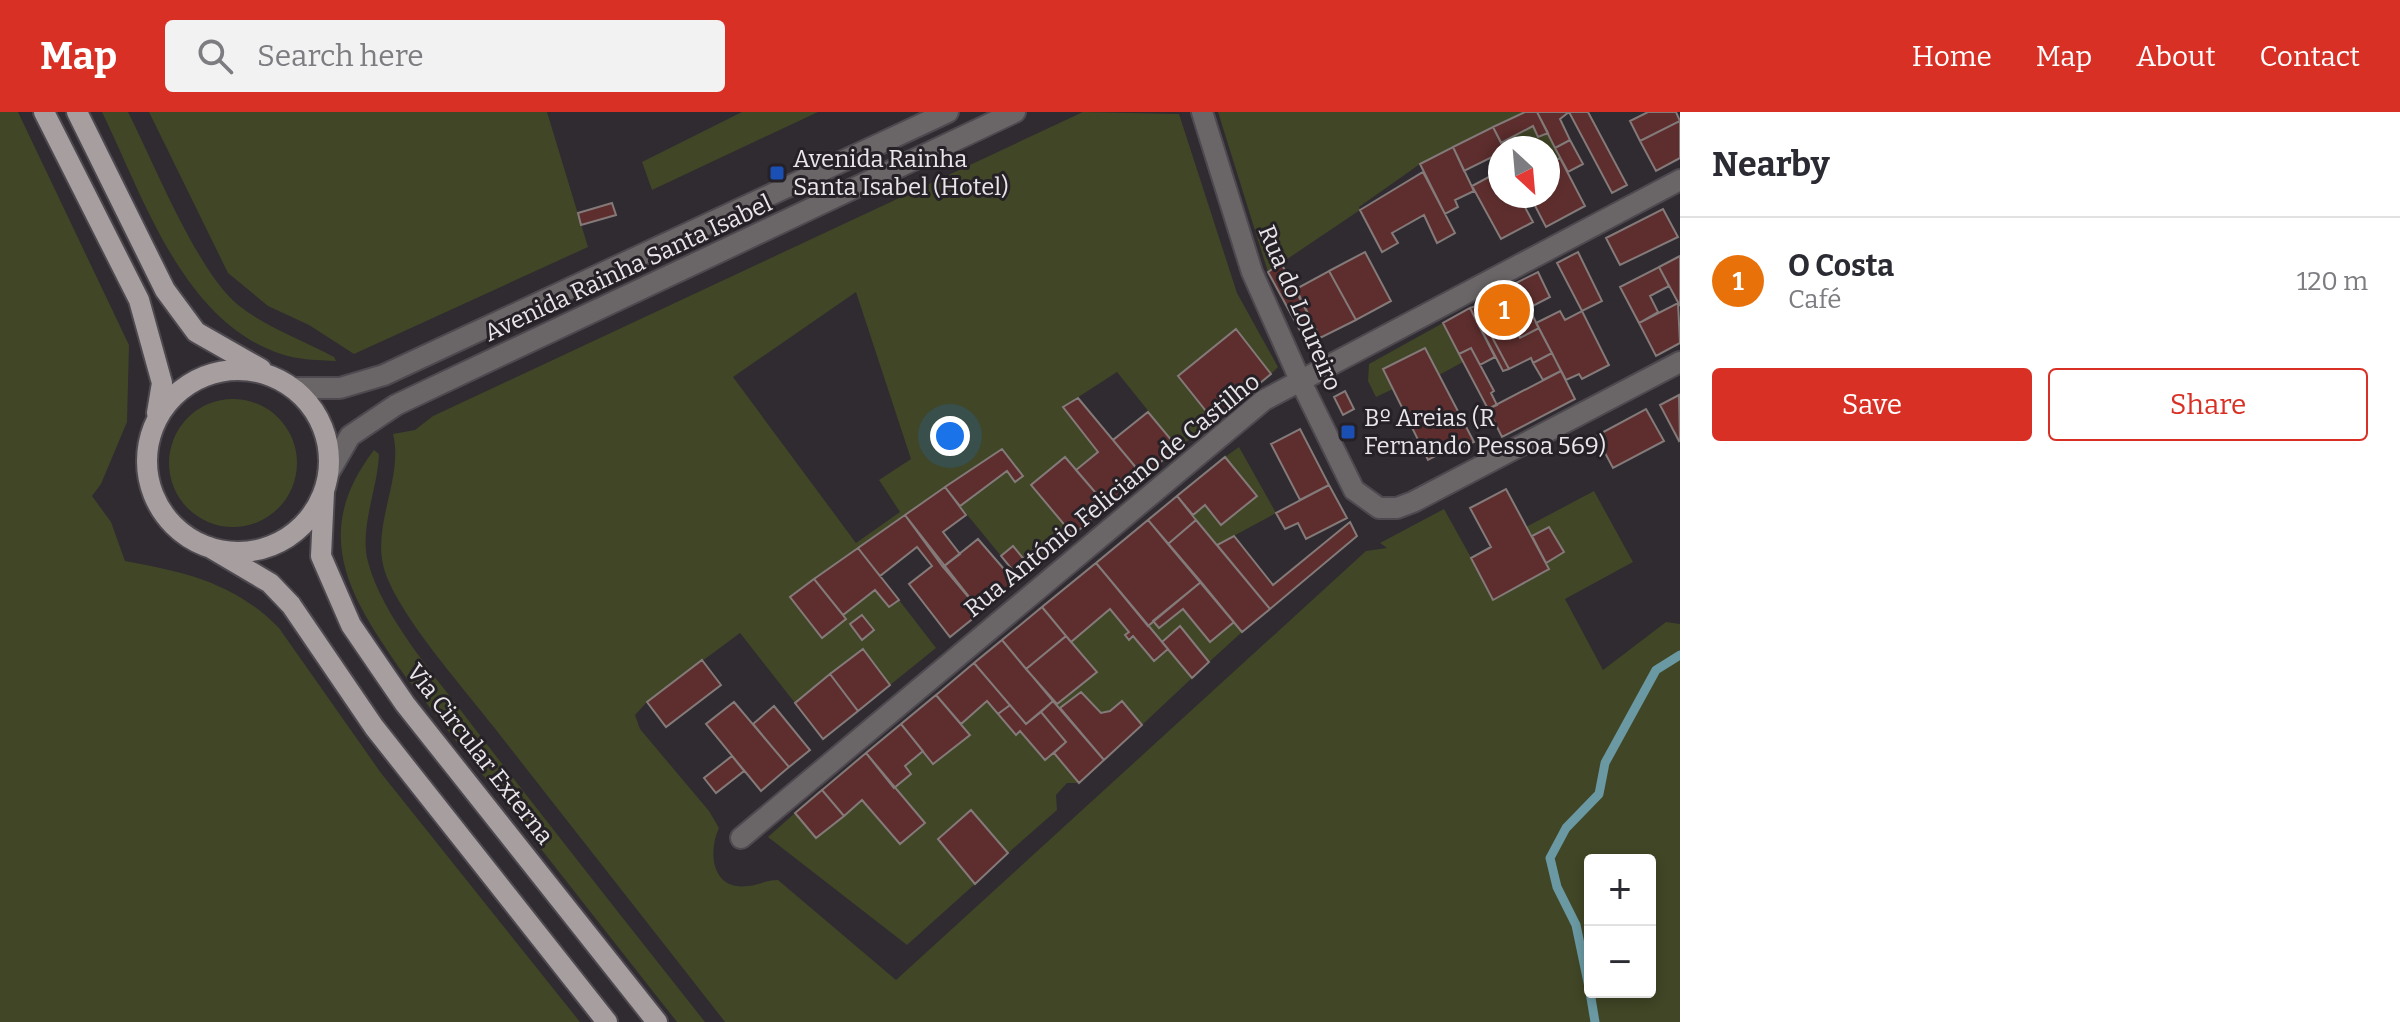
<!DOCTYPE html>
<html lang="en">
<head>
<meta charset="utf-8">
<style>
	:root { --surface:#fff; --page:#f2f2f3; --text:#2b2b33; --muted:#7c7c81; --line:#e1e1e2; --accent:#d93025 }
	body { margin:0; font-family:Bitter,serif; background:var(--page); color:var(--text) }
	.controls { position:absolute; right:24px; bottom:24px; display:grid; overflow:hidden; border-radius:8px; box-shadow:0 4px 12px #0003 }
	.controls button { width:72px; height:72px; display:grid; place-items:center; padding:0; border:0; border-bottom:2px solid var(--line); background:var(--surface); color:var(--text); font:40px sans-serif }
	.compass { position:absolute; left:1488px; top:24px; width:72px; height:72px; border-radius:50%; background:var(--surface); box-shadow:0 4px 12px #0003; rotate:154deg }
	.you { position:absolute; left:950px; top:324px; width:28px; height:28px; margin:-20px; border:6px solid #fff; border-radius:50%; background:#1a73e8; box-shadow:0 0 0 12px #1a73e833 }
	.badge { display:grid; place-items:center; width:52px; height:52px; border-radius:50%; background:var(--accent); color:#fff; font-size:26px; font-weight:700 }
	.pin { position:absolute; translate:-50% -50%; border:4px solid #fff; box-shadow:0 2px 8px #0006 }
	.list { margin:0; padding:0; list-style:none }
	h2 { display:flex; justify-content:space-between; align-items:center; height:104px; margin:0; padding:0 32px; font-size:34px }
	h2 small { font-size:26px; font-weight:400; color:var(--muted) }
	.list li { display:grid; grid-template-columns:52px 1fr auto; gap:24px; align-items:center; box-sizing:border-box; height:128px; padding:0 32px; border-top:2px solid var(--line) }
	.list b { display:block; font-size:30px; white-space:nowrap }
	.list p { margin:0; font-size:26px; white-space:nowrap; color:var(--muted) }
	.list em { font-size:26px; font-style:normal; color:var(--muted) }
	.actions { display:flex; gap:16px; padding:24px 32px }
	.actions a { flex:1; padding:18px 0; border:2px solid var(--accent); border-radius:8px; text-align:center; font-size:28px; color:var(--accent) }
	.actions .main { background:var(--accent); color:#fff }
	.icon { flex:none; width:44px; height:44px; fill:none; stroke:currentColor; stroke-width:2; stroke-linecap:round; stroke-linejoin:round }
	.map { position:relative; flex:none; width:1680px; height:910px; overflow:hidden }
	header { display:flex; align-items:center; gap:48px; box-sizing:border-box; height:112px; padding:0 40px; background:var(--accent); color:#fff }
	header strong { font-size:38px }
	nav { display:flex; gap:44px; margin-inline-start:auto; font-size:28px }
	.search { width:560px; height:72px; background:var(--page); display:flex; align-items:center; gap:20px; box-sizing:border-box; padding:0 28px; border-radius:8px; color:var(--muted); font-size:30px }
	main { display:flex }
	aside { flex:1; background:var(--surface) }
	.map>svg:first-child { display:block }
	.green { fill:#414626; fill-rule:evenodd }
	.lines { fill:none; stroke-linecap:round; stroke-linejoin:round }
	.stream { stroke:#6a99a3; stroke-width:9 }
	.building { fill:#5e2e2e; stroke:#837a79; stroke-width:2 }
	.minor-casing { stroke:#4d494f; stroke-width:24 }
	.primary-casing { stroke:#4d494f; stroke-width:24 }
	.minor { stroke:#6a6667; stroke-width:20 }
	.primary { stroke:#a79ea0; stroke-width:20 }
	.transit-dot { fill:#1a4fb4; stroke:#252127; stroke-width:3 }
	.labels { text-anchor:middle; dominant-baseline:central; stroke-width:6; stroke-linejoin:round; paint-order:stroke }
	.poi-label { font-size:24px; fill:#e9e6ea; stroke:#252127; text-anchor:start }
	.street-label { font-size:24px; fill:#e9e6ea; stroke:#252127 }
</style>
</head>
<body>
<header>
<strong>Map</strong>
<div class="search"><svg class="icon" aria-label="search" viewBox="0 0 24 24"><circle cx="10" cy="10" r="6"/><path d="M15 15l6 6"/></svg>Search here</div>
<nav><a>Home</a><a>Map</a><a>About</a><a>Contact</a></nav>
</header>
<main>
<div class="map">
<svg width="1680" height="910" viewBox="0 0 1680 910">
	<rect width="100%" height="100%" fill="#2f2b31"/>
	<path class="green" d="M0,0H18L129,233L127,310L101,372L92,384L111,410L125,449C185,460 235,471 279,516L381,661L580,910H0Z
		M102,0H128C154,51 196,157 237,192C265,215 303,228 334,245L336,249C318,248 298,248 281,242C183,210 143,84 102,0Z
		M149,0H547L588,135L354,242L309,213L268,194L228,161Z
		M742,0H818L652,78L642,50Z
		M1083,0L1179,2L1237,181L1278,255L1271,262L1235,217L1178,264L1214,309L1178,336L1117,260L1063,295L1098,340L1076,358L1065,345L1031,373L1073,423L1032,457L1013,435L1001,444L960,394L1007,359L1015,370L1022,364L1001,338L791,485L846,507L843,503L875,478L889,495L899,488L936,536L890,573L862,537L795,591L740,521L647,590L635,603L640,617L709,699L719,716C708,739 711,779 748,774C759,773 766,768 778,768L896,868L1366,439L1387,436L1380,431L1444,397L1494,487L1549,458L1546,451L1563,440L1549,415L1532,424L1526,415L1594,379L1633,450L1565,487L1603,558L1666,510L1680,512V910H725C648,811 570,713 493,614C462,574 401,506 385,460C370,414 404,368 393,322L415,318L433,304ZM856,180L911,347L879,368L900,400L856,431L733,265ZM1590,748H1650V880H1590Z
		M1218,0H1525L1420,52L1359,95L1360,98L1268,160Z
		M1533,14L1538,25L1548,21L1560,46L1548,52V36H1504L1501,31Z
		M1443,211L1463,250L1439,263L1424,236L1383,257L1393,277L1376,285L1368,269L1369,252Z
		M169 351a64 64 0 1 1 128 0a64 64 0 1 1-128 0Z
		M1239,335L1276,401L1217,433L1193,403L1205,393L1222,413L1256,385L1225,345Z
		M374,338L379,342C378,377 359,415 368,450C383,506 437,566 472,613C549,713 627,811 705,910H677L405,564C352,488 308,424 374,338Z
		M1110,497L1129,520L1126,523L1130,527L1133,524L1153,549L1168,537L1192,566L1142,613L1122,589L1110,599L1101,601L1081,580L1060,596L1057,592L1097,560L1071,530Z
		M1183,497L1210,530L1234,510L1242,520L1209,550L1180,515L1162,530L1148,514L1153,509L1160,516Z
		M987,589L1015,622L1020,619L1044,648L1054,641L1079,671H1067L1056,683L1057,698L1008,741L971,699L975,772L907,833L768,725L795,701L816,726L862,688L900,732L925,711L894,676L911,662L905,654L923,639L934,652L969,623L961,612Z"/>
	<g class="lines">
		<path class="stream" d="M1590,880L1576,813L1557,775L1550,746L1566,716L1599,682L1605,651L1656,558L1680,543
			M1590,880L1595,910"/>
	</g>
	<path class="building" d="M1525,0H1537L1548,21L1538,25L1533,14L1501,31L1493,15Z
		M1537,0H1569L1560,7L1570,28L1555,36Z
		M1569,0H1588L1627,73L1612,81Z
		M1648,0H1676L1680,9L1640,29L1630,9Z
		M1680,9V46L1656,59L1640,29Z
		M1493,15L1504,36H1500V49L1496,43L1464,59L1453,35Z
		M1570,28L1583,52L1568,60L1555,36Z
		M1453,35L1474,79L1455,88L1458,95L1445,102L1420,52Z
		M1560,46L1585,94L1546,115L1530,84H1548V52Z
		M1500,59V84H1519L1533,110L1501,127L1472,74Z
		M1423,60L1455,121L1437,131L1424,103L1392,121L1398,131L1382,140L1360,98Z
		M612,91L616,103L581,113L578,101Z
		M1663,97L1678,125L1620,153L1606,126Z
		M1365,140L1391,189L1356,208L1329,159Z
		M1578,140L1602,189L1582,199L1557,151Z
		M1680,144V194L1659,155Z
		M1281,151L1317,219L1304,226L1268,160Z
		M1659,155L1669,174L1650,184L1658,200L1639,211L1620,175Z
		M1329,159L1356,208L1320,226L1296,177Z
		M1538,160L1550,185L1529,196L1516,171Z
		M1516,171L1539,216L1520,226L1507,199L1484,210L1476,194Z
		M1678,191L1680,231L1656,244L1639,211Z
		M1476,194L1484,210L1509,257L1503,259L1470,196Z
		M1470,196L1495,245L1480,253L1471,236L1459,242L1443,211Z
		M1507,199L1520,226L1539,216L1552,241L1533,251L1531,246L1509,257L1484,210Z
		M1560,199L1565,208L1582,199L1609,253L1582,267L1579,262L1566,268L1536,211Z
		M1236,217L1271,262L1214,309L1178,264Z
		M1425,236L1474,330L1460,336L1458,332L1428,348L1383,257Z
		M1471,236L1494,279L1491,281L1497,293L1488,297L1459,242Z
		M1552,241L1561,259L1543,268L1533,251Z
		M1561,259L1575,287L1502,325L1488,297Z
		M1345,279L1354,297L1343,303L1334,285Z
		M1679,283L1680,328L1679,329L1660,293Z
		M1078,286L1143,364L1107,394L1076,358L1098,340L1063,295Z
		M1646,297L1664,329L1613,356L1596,324Z
		M1148,300L1178,336L1143,364L1113,328Z
		M1300,317L1329,373L1300,388L1271,332Z
		M1002,337L1023,364L1015,370L1007,359L960,394L945,375Z
		M1065,345L1107,394L1073,423L1031,373Z
		M1225,345L1257,384L1221,413L1205,393L1193,403L1177,384Z
		M1329,373L1347,406L1306,427L1298,411L1285,417L1276,401Z
		M945,375L966,403L943,420L960,442L943,455L905,403Z
		M1506,377L1549,457L1493,488L1471,446L1491,435L1470,396Z
		M1177,384L1196,408L1168,432L1148,408Z
		M905,403L981,500L950,525L909,472L932,454L917,435L880,464L858,436Z
		M1148,408L1201,470L1148,514L1096,451Z
		M1196,408L1270,497L1242,520L1168,432Z
		M1350,410L1357,424L1270,497L1217,433L1234,424L1273,473Z
		M1549,415L1564,440L1546,451L1532,424Z
		M978,427L1016,471L981,500L943,455Z
		M1013,434L1032,457L1020,467L1001,444Z
		M858,436L899,488L889,495L875,478L843,503L814,467Z
		M1096,451L1168,537L1154,549L1133,524L1129,528L1125,523L1129,520L1110,497L1071,530L1042,495Z
		M814,467L846,507L822,526L790,485Z
		M1201,470L1234,510L1210,530L1183,497L1159,516L1153,509Z
		M1042,495L1066,524L1026,557L1002,528Z
		M862,503L874,518L862,528L850,512Z
		M1180,514L1209,550L1192,566L1162,530Z
		M1066,524L1097,560L1057,592L1026,557Z
		M1002,528L1053,589L1026,612L974,551Z
		M863,537L890,573L858,599L830,562Z
		M702,548L721,573L666,615L647,590Z
		M974,551L1010,593L998,602L987,589L961,612L936,583Z
		M830,562L858,599L823,627L795,591Z
		M1081,580L1101,601L1110,599L1122,589L1142,613L1104,648L1060,596Z
		M936,583L970,623L933,652L901,612Z
		M1053,589L1104,648L1079,671L1054,641L1066,630L1041,600Z
		M734,590L789,655L761,679L706,612Z
		M1010,593L1026,612L1041,600L1066,630L1045,648L1020,619L1016,623L998,602Z
		M774,594L810,638L789,655L753,612Z
		M901,612L923,639L905,654L911,662L894,676L866,641Z
		M866,641L925,711L900,732L862,688L844,704L822,678Z
		M732,644L744,659L716,681L704,666Z
		M822,678L844,704L816,726L795,701Z
		M971,698L1008,741L975,772L938,727Z"/>
	<g class="lines">
		<defs>
			<path id="minor" d="M1202,0L1252,160L1300,268L1354,378L1379,396H1397L1413,390L1680,250
				M293,276H340L384,263L948,0
				M328,362L350,324L396,293L1015,0
				M741,726L1264,288L1680,68"/>
			<path id="primary" d="M44,0L139,188L162,271L157,301
				M77,0L165,178L196,220L261,257
				M147 349a91 91 0 1 1 182 0a91 91 0 1 1-182 0Z
				M324,380L321,444L351,513L405,592L657,910
				M209,435L270,471L291,493L374,615L607,910"/>
		</defs>
		<use href="#minor" class="minor-casing"/>
		<use href="#primary" class="primary-casing"/>
		<use href="#minor" class="minor"/>
		<use href="#primary" class="primary"/>
	</g>
	<g class="transit-dot">
		<rect x="769" y="53" width="16" height="16" rx="4"/>
		<rect x="1340" y="312" width="16" height="16" rx="4"/>
	</g>
	<g class="labels">
		<g class="poi-label">
			<text x="793" y="47">Avenida Rainha<tspan x="793" dy="28">Santa Isabel (Hotel)</tspan></text>
			<text x="1364" y="306">Bº Areias (R<tspan x="1364" dy="28">Fernando Pessoa 569)</tspan></text>
		</g>
		<g class="street-label">
			<text transform="translate(628 156) rotate(-25)">Avenida Rainha Santa Isabel</text>
			<text transform="translate(1300 196) rotate(67)">Rua do Loureiro</text>
			<text transform="translate(1112 383) rotate(-39)">Rua António Feliciano de Castilho</text>
			<text transform="translate(480 642) rotate(52)">Via Circular Externa</text>
		</g>
	</g>
</svg>
<div class="controls">
<button>+</button>
<button>−</button>
</div>
<svg class="compass" viewBox="-18 -18 36 36"><path d="M0-13l5 13h-10z" fill="#e53935"/><path d="M0 13l5-13h-10z" fill="#7c7c81"/></svg>
<div class="you"></div>
<div class="pin badge" style="left:1504px;top:198px;background:#e8710a">1</div>
</div>
<aside>
<h2>Nearby<small></small></h2>
<ul class="list">
<li><span class="badge" style="background:#e8710a">1</span><div><b>O Costa</b><p>Café</p></div><em>120 m</em></li>
</ul>
<div class="actions"><a class="main">Save</a><a>Share</a></div>
</aside>
</main>
</body>
</html>
